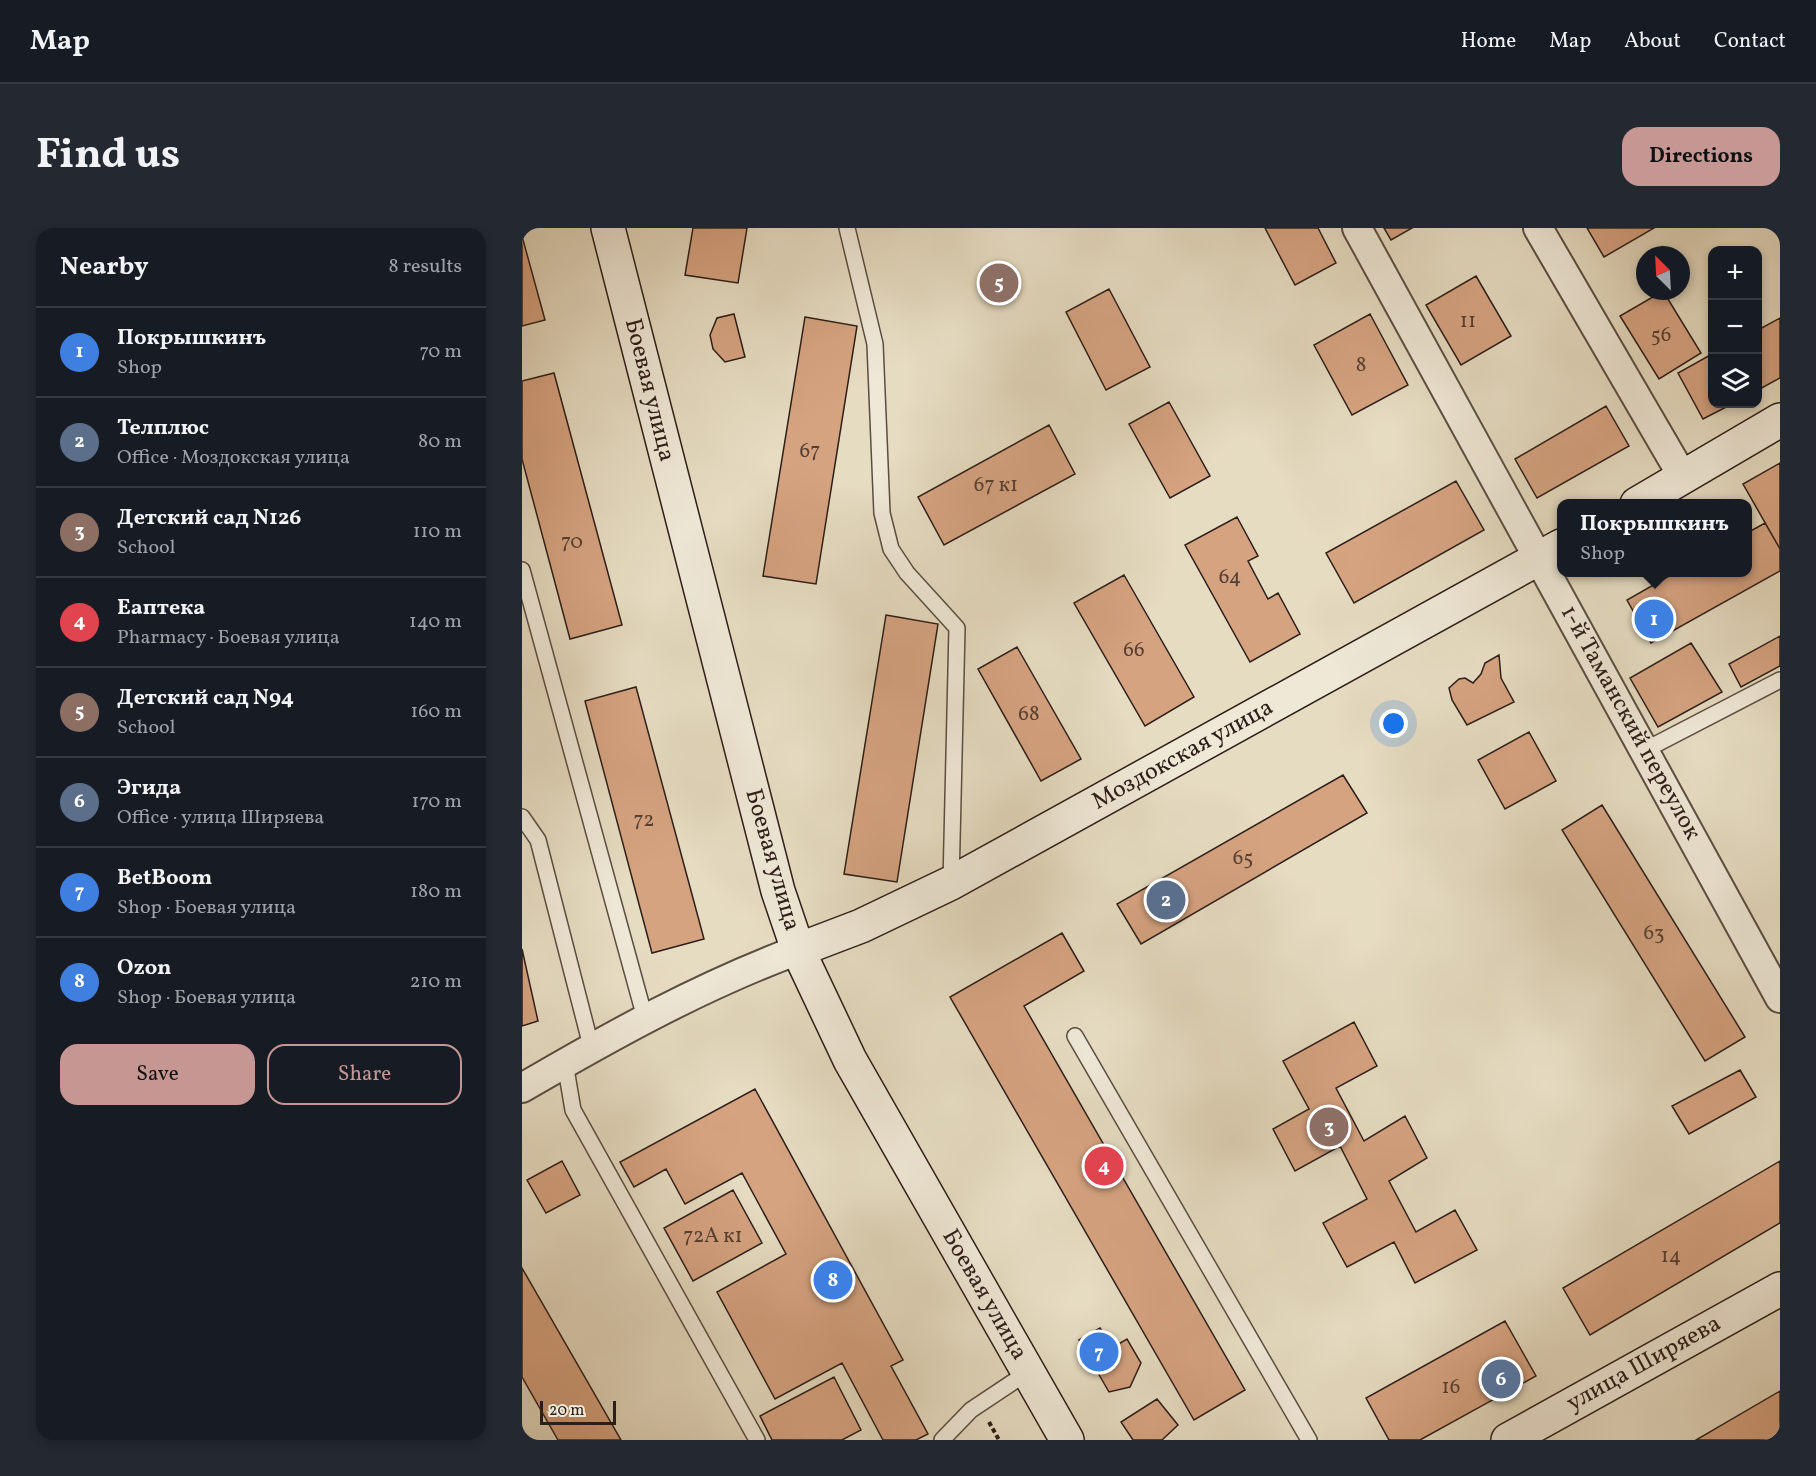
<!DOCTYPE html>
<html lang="en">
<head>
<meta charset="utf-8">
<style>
	:root { --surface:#171b24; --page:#242831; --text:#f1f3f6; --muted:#9ea1a6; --line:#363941; --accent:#c59692 }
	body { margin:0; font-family:Vollkorn,serif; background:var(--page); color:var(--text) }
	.controls { position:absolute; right:18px; top:18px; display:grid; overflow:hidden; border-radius:12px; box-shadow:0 3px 9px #0003 }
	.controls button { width:54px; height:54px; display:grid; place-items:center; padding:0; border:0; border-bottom:2px solid var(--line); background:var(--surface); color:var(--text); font:30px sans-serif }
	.compass { position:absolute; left:1114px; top:18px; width:54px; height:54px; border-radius:50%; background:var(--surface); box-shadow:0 3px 9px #0003; rotate:336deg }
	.scale { position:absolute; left:18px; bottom:15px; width:76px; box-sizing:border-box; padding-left:6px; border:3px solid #2c1e18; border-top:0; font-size:16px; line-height:21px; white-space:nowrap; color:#2c1e18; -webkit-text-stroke:4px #efe8d7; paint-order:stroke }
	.you { position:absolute; left:872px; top:496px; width:21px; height:21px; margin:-15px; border:4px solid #fff; border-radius:50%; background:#1a73e8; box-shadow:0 0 0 9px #1a73e833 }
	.badge { display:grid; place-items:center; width:39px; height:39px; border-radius:50%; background:var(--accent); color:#fff; font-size:20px; font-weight:700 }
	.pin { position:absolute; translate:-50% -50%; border:3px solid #fff; box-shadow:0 2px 6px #0006 }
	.popup { position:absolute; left:1035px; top:271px; width:195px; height:78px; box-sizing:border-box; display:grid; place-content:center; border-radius:12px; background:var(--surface); filter:drop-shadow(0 2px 4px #0005); font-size:20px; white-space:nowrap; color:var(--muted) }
	.popup b { font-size:22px; color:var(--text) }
	.popup::after { content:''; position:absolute; left:50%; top:100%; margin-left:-12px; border:12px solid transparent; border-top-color:var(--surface) }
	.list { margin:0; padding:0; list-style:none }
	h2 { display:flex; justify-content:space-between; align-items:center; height:78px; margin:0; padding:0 24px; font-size:26px }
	h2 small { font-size:20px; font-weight:400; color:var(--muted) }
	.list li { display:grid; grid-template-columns:39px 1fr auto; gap:18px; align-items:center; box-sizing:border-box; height:90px; padding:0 24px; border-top:2px solid var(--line) }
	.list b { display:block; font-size:22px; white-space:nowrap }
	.list p { margin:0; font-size:20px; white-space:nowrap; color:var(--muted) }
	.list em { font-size:20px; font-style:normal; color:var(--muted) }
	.actions { display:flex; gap:12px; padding:18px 24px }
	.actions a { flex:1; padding:14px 0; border:2px solid var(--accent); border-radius:18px; text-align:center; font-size:21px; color:var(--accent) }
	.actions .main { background:var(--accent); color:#111 }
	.icon { flex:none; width:33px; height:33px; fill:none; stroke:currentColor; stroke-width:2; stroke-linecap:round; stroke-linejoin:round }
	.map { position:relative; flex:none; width:1258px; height:1212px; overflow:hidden; border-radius:18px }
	header { display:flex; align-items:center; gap:36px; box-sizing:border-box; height:84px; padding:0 30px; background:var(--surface); border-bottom:2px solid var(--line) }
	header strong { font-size:28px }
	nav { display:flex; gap:33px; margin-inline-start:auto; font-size:21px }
	.intro { display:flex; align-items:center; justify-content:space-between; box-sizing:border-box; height:144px; padding:0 36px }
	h1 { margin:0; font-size:42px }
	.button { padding:15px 27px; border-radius:18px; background:var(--accent); color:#111; font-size:21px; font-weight:700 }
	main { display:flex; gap:36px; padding:0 36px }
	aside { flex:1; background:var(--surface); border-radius:18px; box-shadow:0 3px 9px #0003 }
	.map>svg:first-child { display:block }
	.building { fill:#d6a381; stroke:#2c1e18; stroke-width:1.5 }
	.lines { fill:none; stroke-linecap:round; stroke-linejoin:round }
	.lane-casing { stroke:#5a4e42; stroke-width:18 }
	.street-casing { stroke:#5a4e42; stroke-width:32 }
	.secondary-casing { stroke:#2c1e18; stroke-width:36 }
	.path { stroke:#2c1e18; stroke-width:4; stroke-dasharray:4.5 3; stroke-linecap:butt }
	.lane { stroke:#efe8d7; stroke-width:15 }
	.street { stroke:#efe8d7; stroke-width:28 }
	.secondary { stroke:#efe8d7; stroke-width:33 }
	.labels { text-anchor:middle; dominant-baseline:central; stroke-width:4.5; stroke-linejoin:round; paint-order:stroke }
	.number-label { font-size:21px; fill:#563f32 }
	.street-label { font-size:24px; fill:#2c1e18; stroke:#efe8d7 }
</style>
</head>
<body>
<header>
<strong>Map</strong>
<nav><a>Home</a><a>Map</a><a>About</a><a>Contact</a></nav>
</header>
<div class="intro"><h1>Find us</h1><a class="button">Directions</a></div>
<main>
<aside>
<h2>Nearby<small>8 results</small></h2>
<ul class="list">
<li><span class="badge" style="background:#3f7fe0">1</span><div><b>Покрышкинъ</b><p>Shop</p></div><em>70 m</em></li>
<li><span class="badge" style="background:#5c6f8a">2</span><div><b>Телплюс</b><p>Office · Моздокская улица</p></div><em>80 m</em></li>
<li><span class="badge" style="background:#8d6e63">3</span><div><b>Детский сад N126</b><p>School</p></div><em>110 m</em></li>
<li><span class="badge" style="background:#e0444e">4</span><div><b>Еаптека</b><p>Pharmacy · Боевая улица</p></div><em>140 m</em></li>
<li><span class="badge" style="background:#8d6e63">5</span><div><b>Детский сад N94</b><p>School</p></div><em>160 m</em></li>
<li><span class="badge" style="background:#5c6f8a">6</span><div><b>Эгида</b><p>Office · улица Ширяева</p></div><em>170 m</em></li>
<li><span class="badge" style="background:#3f7fe0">7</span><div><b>BetBoom</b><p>Shop · Боевая улица</p></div><em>180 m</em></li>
<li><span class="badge" style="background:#3f7fe0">8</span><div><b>Ozon</b><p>Shop · Боевая улица</p></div><em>210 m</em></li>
</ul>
<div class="actions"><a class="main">Save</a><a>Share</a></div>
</aside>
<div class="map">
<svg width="1258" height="1212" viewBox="0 0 1258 1212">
	<rect width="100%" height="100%" fill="#e6dcc2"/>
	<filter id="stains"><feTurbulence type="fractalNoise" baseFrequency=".00333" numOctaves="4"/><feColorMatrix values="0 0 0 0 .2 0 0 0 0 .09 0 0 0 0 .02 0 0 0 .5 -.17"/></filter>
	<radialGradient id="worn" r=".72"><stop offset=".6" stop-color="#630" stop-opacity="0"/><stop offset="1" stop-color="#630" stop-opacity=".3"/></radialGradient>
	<path class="building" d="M171,0H225L216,55L163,47Z
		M743,0H796L814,35L773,57Z
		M862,0H890L869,12Z
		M1065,0H1132L1082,29Z
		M0,8L23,92L0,98Z
		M954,48L989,108L939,137L904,77Z
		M587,61L628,139L584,162L544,84Z
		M1141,63L1179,125L1137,151L1098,88Z
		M212,86L223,129L203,134L191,121L188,107L195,90Z
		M848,86L886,157L830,187L792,117Z
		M283,89L335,98L294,356L241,348Z
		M1258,90V150L1236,162V102Z
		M1190,126V176H1210L1181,191L1156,145Z
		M32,145L100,397L48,411L0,231V153Z
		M647,174L688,248L648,270L607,196Z
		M1084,178L1107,218L1015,270L993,231Z
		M527,197L553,246L422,317L396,269Z
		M1258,235V321L1221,256Z
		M934,253L962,302L832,375L804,325Z
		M715,289L736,328L726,333L746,371L756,365L778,406L728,434L663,317Z
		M1243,295L1258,321V343L1129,415L1105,372L1154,344H1225V305Z
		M602,347L672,469L623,498L552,375Z
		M364,387L416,396L375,654L322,646Z
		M1258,408V438L1219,459L1207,436Z
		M1169,415L1200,464L1136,499L1108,450Z
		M495,419L559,531L519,553L456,441Z
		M977,427L979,450L992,474L945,497L930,472L927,460L937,451L943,450L951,455L959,446L963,435Z
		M114,459L182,711L130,725L63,473Z
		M1007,504L1034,553L983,581L956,532Z
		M821,547L845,585L619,716L595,676Z
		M1080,577L1223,809L1183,833L1040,602Z
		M540,705L562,743L502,778L723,1162L672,1192L428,769Z
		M0,721L16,793L0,798Z
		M832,794L855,838L814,860L842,913L883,888L905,930L867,953L894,1004L933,982L955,1022L893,1055L872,1014L825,1039L801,995L845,971L818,918L773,943L751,901L787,881L761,833Z
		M1218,842L1234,869L1167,906L1150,878Z
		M233,861L381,1132L369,1138L406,1206L394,1212H361L320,1135L253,1171L195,1064L264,1026L220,945L163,976L144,941L112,959L98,934Z
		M40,933L58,967L24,985L5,952Z
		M1258,933V995L1068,1107L1041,1060Z
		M211,962L240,1015L171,1053L142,1000Z
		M0,1040L99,1212H36L0,1149Z
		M983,1093L1014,1148L898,1212H867L844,1170Z
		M578,1100L590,1120L605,1111L619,1135L608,1159L587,1164L557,1112Z
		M312,1149L339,1202L320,1212H250L238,1188Z
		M1258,1163V1212H1174Z
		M635,1171L656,1197L640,1212H611L599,1194Z"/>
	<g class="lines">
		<defs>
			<path id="lane" d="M325,0L353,116L360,285L369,321L385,345L435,400L429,655
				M0,342L123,790
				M1123,522L1258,452
				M0,589L16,612L69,818
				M553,808L787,1212
				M43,835L51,882L235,1212
				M420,1212L449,1182L506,1144"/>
			<path id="street" d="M835,0L1258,770
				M1016,0L1161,249
				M0,860C89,808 179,758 276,722"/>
			<path id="secondary" d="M86,0L256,663L276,722L328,832L545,1212
				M1115,276L1258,192
				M276,722L339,698L429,655L1039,318
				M986,1212L1258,1061"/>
		</defs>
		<use href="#lane" class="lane-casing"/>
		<use href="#street" class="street-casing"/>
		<use href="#secondary" class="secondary-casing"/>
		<path class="path" d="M467,1194L477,1212"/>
		<use href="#lane" class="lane"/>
		<use href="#street" class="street"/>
		<use href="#secondary" class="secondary"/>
	</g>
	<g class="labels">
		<g class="number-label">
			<text x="946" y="93">11</text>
			<text x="1139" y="107">56</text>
			<text x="839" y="137">8</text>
			<text x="288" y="223">67</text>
			<text x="474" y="257">67 к1</text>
			<text x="50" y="314">70</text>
			<text x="708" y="349">64</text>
			<text x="612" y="422">66</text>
			<text x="507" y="486">68</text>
			<text x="122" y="592">72</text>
			<text x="721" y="630">65</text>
			<text x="1132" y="705">63</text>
			<text x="191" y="1008">72А к1</text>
			<text x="1149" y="1028">14</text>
			<text x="929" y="1159">16</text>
		</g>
		<g class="street-label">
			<text transform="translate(127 162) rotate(76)">Боевая улица</text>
			<text transform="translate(1108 495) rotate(61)">1-й Таманский переулок</text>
			<text transform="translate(661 527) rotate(-29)">Моздокская улица</text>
			<text transform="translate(250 632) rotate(74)">Боевая улица</text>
			<text transform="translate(462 1067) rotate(60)">Боевая улица</text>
			<text transform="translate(1122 1136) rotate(-29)">улица Ширяева</text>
		</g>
	</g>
	<rect width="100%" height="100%" filter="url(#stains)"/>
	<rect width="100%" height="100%" fill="url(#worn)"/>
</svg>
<div class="controls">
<button>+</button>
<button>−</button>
<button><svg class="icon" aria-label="layers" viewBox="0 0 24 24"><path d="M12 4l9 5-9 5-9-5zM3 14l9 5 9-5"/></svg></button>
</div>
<svg class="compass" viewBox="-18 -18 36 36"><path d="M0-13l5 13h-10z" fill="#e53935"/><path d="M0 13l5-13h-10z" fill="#9ea1a6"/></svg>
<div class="scale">20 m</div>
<div class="you"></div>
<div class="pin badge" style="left:1132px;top:391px;background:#3f7fe0">1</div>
<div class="popup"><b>Покрышкинъ</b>Shop</div>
<div class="pin badge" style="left:644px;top:672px;background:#5c6f8a">2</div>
<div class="pin badge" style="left:807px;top:899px;background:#8d6e63">3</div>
<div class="pin badge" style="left:582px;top:938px;background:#e0444e">4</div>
<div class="pin badge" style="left:477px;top:55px;background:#8d6e63">5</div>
<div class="pin badge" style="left:979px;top:1151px;background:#5c6f8a">6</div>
<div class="pin badge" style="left:577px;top:1124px;background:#3f7fe0">7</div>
<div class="pin badge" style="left:311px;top:1052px;background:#3f7fe0">8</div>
</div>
</main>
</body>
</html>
